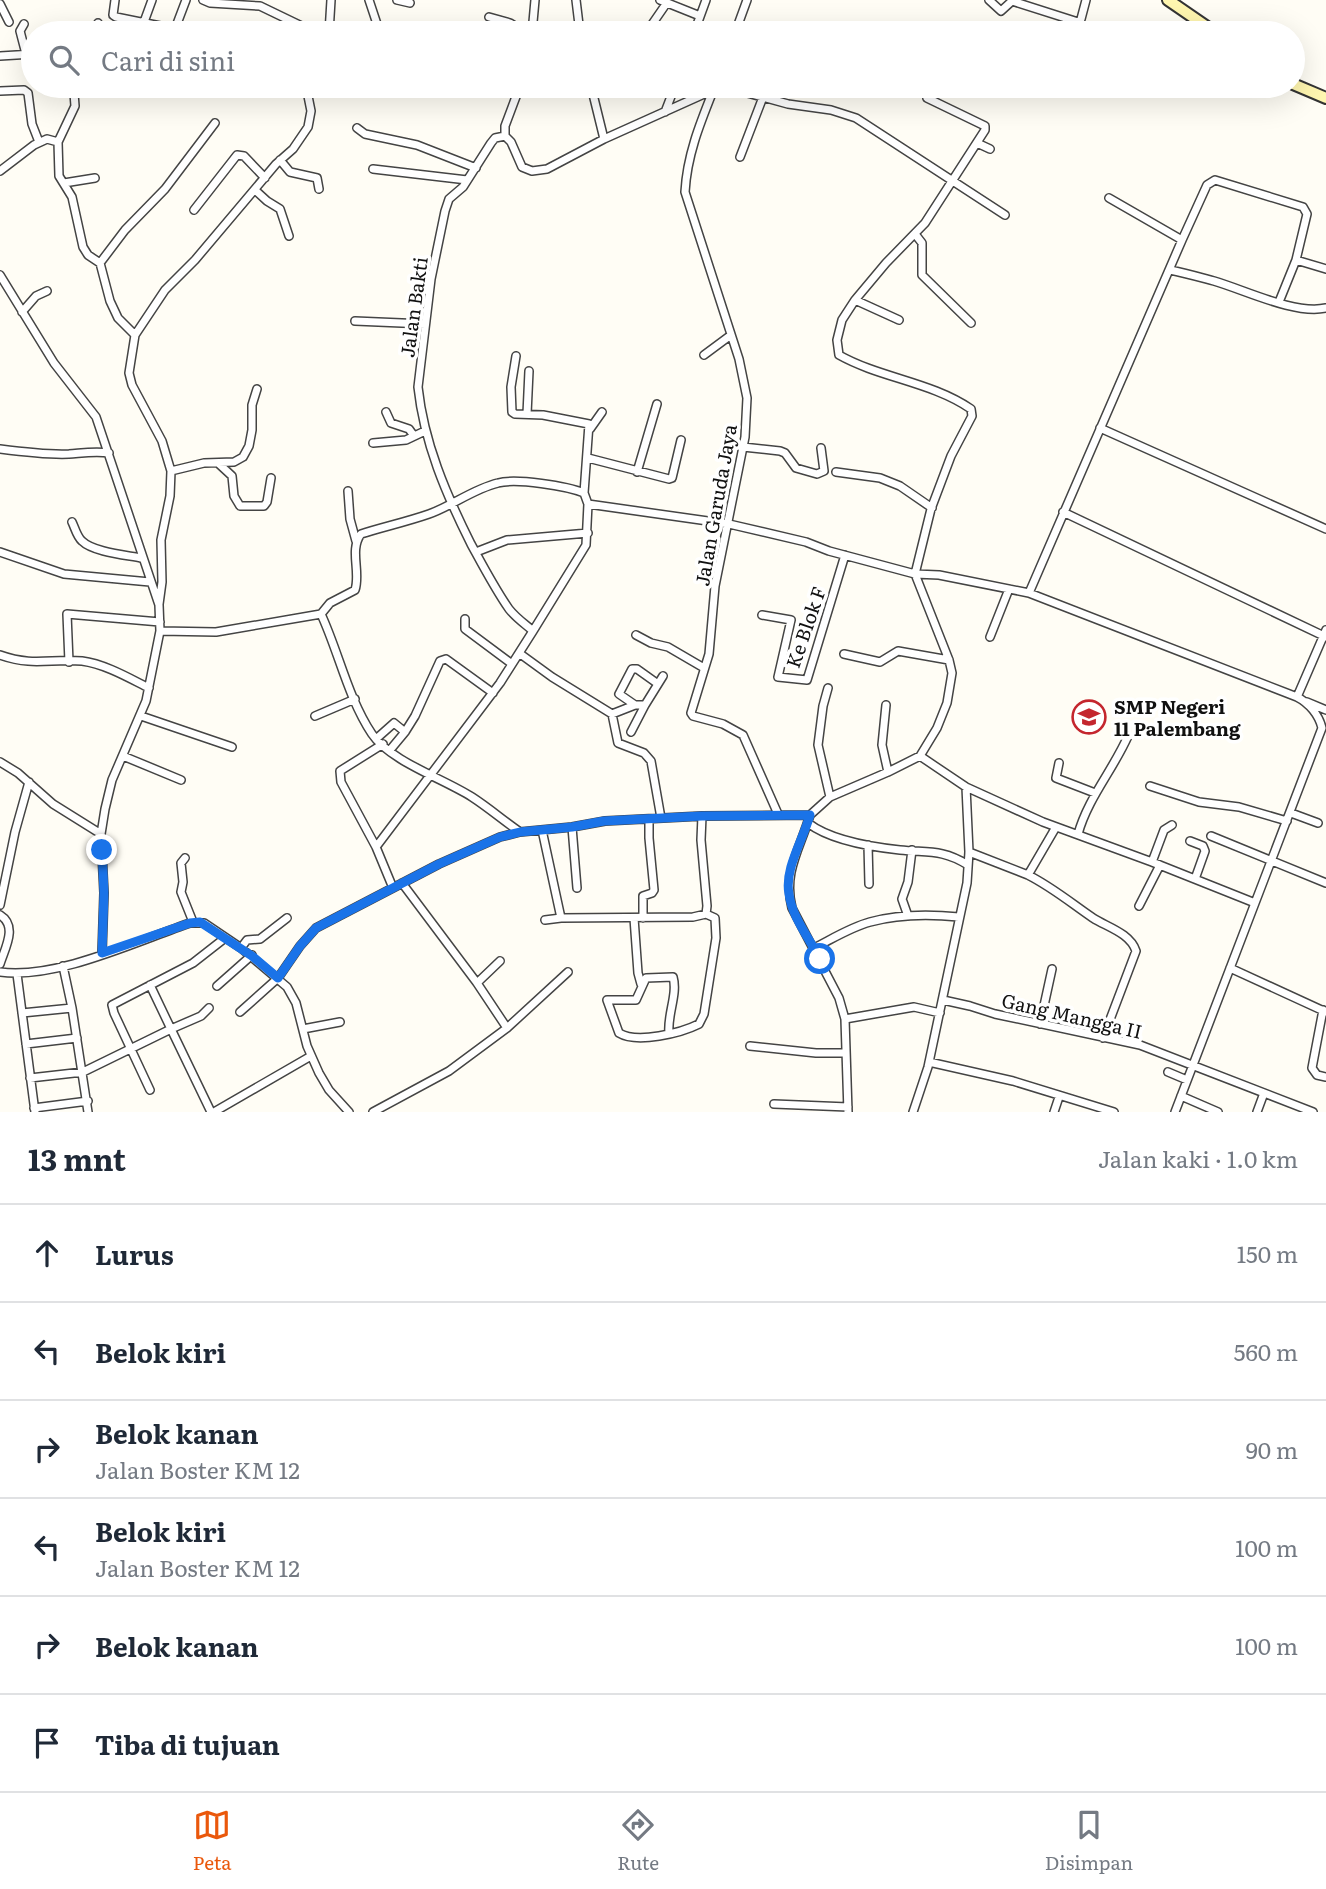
<!DOCTYPE html>
<html lang="id">
<head>
<meta charset="utf-8">
<style>
	:root { --surface:#fff; --page:#f2f2f3; --text:#1f2937; --muted:#747a83; --line:#e0e1e3; --accent:#ea580c }
	body { margin:0; font-family:Literata,serif; background:var(--page); color:var(--text) }
	.stop { position:absolute; width:21px; height:21px; margin:-16px; border:5px solid #1a73e8; border-radius:50%; background:#fff }
	.stop.end { background:#1a73e8; border-color:#fff; box-shadow:0 2px 7px #0008 }
	.list { margin:0; padding:0; list-style:none }
	h2 { display:flex; justify-content:space-between; align-items:center; height:91px; margin:0; padding:0 28px; font-size:30px }
	h2 small { font-size:23px; font-weight:400; color:var(--muted) }
	.list li { display:grid; grid-template-columns:46px 1fr auto; gap:21px; align-items:center; box-sizing:border-box; height:98px; padding:0 28px; border-top:2px solid var(--line) }
	.list b { display:block; font-size:26px; white-space:nowrap }
	.list p { margin:0; font-size:23px; white-space:nowrap; color:var(--muted) }
	.list em { font-size:23px; font-style:normal; color:var(--muted) }
	.icon { flex:none; width:38px; height:38px; fill:none; stroke:currentColor; stroke-width:2; stroke-linecap:round; stroke-linejoin:round }
	.map { position:relative; flex:none; width:1326px; height:1112px; overflow:hidden }
	.search { position:absolute; background:var(--surface); box-shadow:0 7px 28px #0002; left:21px; right:21px; top:21px; height:77px; display:flex; align-items:center; gap:18px; box-sizing:border-box; padding:0 24px; border-radius:38px; color:var(--muted); font-size:26px }
	.sheet { height:679px; background:var(--surface) }
	nav { display:flex; justify-content:space-around; align-items:center; box-sizing:border-box; height:98px; border-top:2px solid var(--line); background:var(--surface); font-size:19px; color:var(--muted) }
	nav a { display:grid; justify-items:center; gap:4px }
	nav .on { color:var(--accent) }
	.map>svg:first-child { display:block }
	.lines { fill:none; stroke-linecap:round; stroke-linejoin:round }
	.street-casing { stroke:#444; stroke-width:10 }
	.secondary-casing { stroke:#333; stroke-width:14 }
	.street { stroke:#fff; stroke-width:7 }
	.secondary { stroke:#fff6b0; stroke-width:10 }
	.route { stroke:#1a73e8; stroke-width:9 }
	.labels { text-anchor:middle; dominant-baseline:central; stroke-width:7; stroke-linejoin:round; paint-order:stroke }
	.street-label { font-size:19px; fill:#111; stroke:#fff }
	.poi-label { font-size:19px; font-weight:bold; fill:#111; stroke:#fff; text-anchor:start }
</style>
</head>
<body>
<div class="map">
<svg width="1326" height="1112" viewBox="0 0 1326 1112">
	<rect width="100%" height="100%" fill="#fffdf5"/>
	<g class="lines">
		<defs>
			<path id="street" d="M115,0L113,15L116,17L175,29
				M186,0L175,29C197,33 216,29 237,33
				M203,0L210,3L260,6L316,33
				M369,0L377,24L388,33
				M397,0L410,3
				M576,0L580,33
				M660,0L700,16
				M989,0L1001,11L1012,1L1078,22L1081,19L1086,0
				M0,4L9,22
				M489,17L510,23L526,33
				M144,22L152,0
				M98,23V33
				M24,24L20,31L26,54
				M329,33L331,0
				M532,33L535,0
				M646,33L666,4
				M694,33L706,0
				M735,33L747,0
				M0,56L33,54
				M76,86L74,93L75,106L58,142L59,176L72,197L83,247L88,255L100,263L110,301L118,318L135,335
				M591,86L604,139
				M715,86C701,121 687,154 685,192L739,359L747,398L745,437L715,586L709,654L691,713L693,716L723,724L743,735L778,814
				M722,86L788,104L831,110L856,118L1005,215
				M0,91L24,90L28,93L32,124L39,142
				M665,112L675,86
				M357,128L365,134L417,145L476,168
				M505,136L495,138L491,143L463,187L449,199L445,211L431,279L418,387C424,443 446,494 471,544C483,566 495,589 509,609C516,618 525,624 533,631
				M505,136L511,142L522,167L532,171L547,169L604,139L713,90
				M505,136V126L520,86
				M977,143L990,149
				M740,157L763,97
				M280,160L290,172L317,178L319,189
				M373,169L467,180
				M0,171L34,145L47,139L58,142
				M64,183L95,178
				M255,190L267,201L280,209L289,236
				M194,210L237,155L244,156L265,178
				M915,234L922,243V275L971,323
				M1182,240L1207,185L1215,180L1303,207L1307,214L1296,260L1326,269
				M100,263L125,230L165,189L215,123
				M1170,270C1185,273 1199,277 1214,281C1245,290 1295,315 1326,308
				M0,275L54,363L96,417L159,605L160,631L146,701L112,780L105,809L101,834L104,893L102,953
				M855,300L899,320
				M1279,302L1296,260
				M22,312L36,296L47,291
				M355,321L425,324
				M704,355L731,335
				M516,356L511,387L512,412L515,414L543,415L589,424L584,493
				M386,412L391,423L409,429L414,436
				M527,414L529,371
				M1100,428L1326,529
				M590,429L602,412
				M373,443L406,440L425,431
				M743,447L780,451L785,453L796,468L817,474L824,471L821,448
				M0,449C23,452 46,455 69,454C83,453 95,451 109,453
				M588,458L669,479L672,478L681,440
				M218,463L232,476L234,496L240,506H264L267,502L271,478
				M171,471L204,463L234,462L243,457L249,446L252,430V405L257,389
				M637,472L657,404
				M836,472L880,478L900,486L932,508
				M348,491L350,519L356,541
				M1063,512L1326,637
				M72,522C75,528 77,537 82,541C93,552 126,555 141,558
				M0,552L64,574L150,582
				M476,552L507,540L588,533
				M1029,593L1297,697C1309,703 1319,715 1322,728L1175,1112
				M159,604L162,582L161,540L170,496L171,471L162,441L132,385L129,373L135,335L165,290L195,260L276,164L293,149L308,127L311,111L306,86
				M762,615L791,620L778,677L807,680L845,555
				M465,619V629L512,664
				M160,631L216,632L321,614
				M636,635L651,643L668,647L704,668
				M990,637L1009,589
				M519,653L552,677L612,714L618,743L644,753L651,761L661,818
				M844,654L880,662L898,651L949,660
				M0,655C34,667 51,658 82,661C105,664 129,678 149,688
				M69,662L67,614L160,622
				M828,688L823,706L818,745L830,797
				M1297,697L1326,630
				M1307,702L1326,710
				M635,705L619,694L632,669H637L658,684
				M886,705L882,745L888,772
				M612,714L635,705H645L663,676
				M141,716L232,747
				M315,716L355,699
				M631,732L645,705
				M376,739L394,723L405,732
				M390,750L405,732L415,716L440,661L446,659L493,693
				M123,756L181,780
				M920,756L966,787L1043,822L1152,862L1255,903
				M0,762L18,773L53,804L101,834
				M1059,763L1056,778L1095,793
				M1150,786L1199,802L1239,807L1287,821
				M1291,813L1318,823
				M810,815L830,797L888,772L920,756L937,728L947,703L952,673L949,660L915,574L931,509L951,456L972,416L971,409C932,382 880,378 839,355L837,340L842,320L855,300L886,263L925,223L985,130V126L927,98
				M808,823C830,840 872,847 900,850C928,853 942,849 968,865
				M572,827L577,888
				M542,830L561,918L693,917L706,914L707,906L701,840L702,816
				M520,832C504,821 489,808 472,797C444,779 390,761 372,734C348,698 339,653 321,614L330,603L355,590C361,572 349,550 361,534C383,527 406,522 429,514C452,506 473,489 498,483C516,478 567,486 584,493L588,504L729,524L806,542L829,551L915,574L939,575L1029,593L1182,240L1109,198
				M1078,834C1088,798 1113,770 1128,736
				M1211,836L1326,883
				M1190,841L1203,846L1205,851L1195,879
				M868,845L869,884
				M376,847L341,782L340,771L383,744
				M969,852L1028,875L1056,827
				M185,858L181,863L183,882L181,892L193,922
				M1152,862L1164,830L1172,825
				M1028,875C1052,887 1071,903 1093,918C1107,927 1130,933 1136,951L1103,1038
				M402,883L477,983L507,1028
				M393,888L376,847L500,683L533,631L586,545L588,504
				M0,905L15,832L29,782
				M1139,906L1160,865
				M0,915C18,926 5,948 0,964
				M908,916L902,899L908,882L912,850
				M634,918L638,973L641,984
				M643,918V896L652,893L654,890L649,838V819
				M545,920L561,918
				M241,948L247,940L260,939L287,918
				M814,948C832,939 851,927 870,922C899,914 929,914 959,917
				M63,966L72,1008L88,1112
				M1230,968L1326,1012
				M0,972C55,980 137,941 190,923H204L241,948L287,987L296,1003L307,1046L319,1073L329,1090L349,1112
				M17,974L35,1112
				M477,983L500,961
				M150,985L171,1029L201,1016L209,1008
				M217,986L252,955
				M943,1000L970,1006L995,1014L1140,1045L1313,1112
				M1323,1010L1312,1068L1317,1075L1326,1077
				M240,1012L278,978L300,946L316,928L439,864L500,837L520,832L572,827L605,821L702,816L810,815C800,849 783,872 792,908L839,998L845,1019L848,1112
				M22,1013L72,1008
				M845,1019L914,1007L940,1013
				M1040,1024L1052,969
				M303,1029L340,1022
				M669,1033C667,1015 678,994 673,977L646,978L636,1000H607L619,1033C637,1044 681,1033 699,1024L704,1014L716,938L715,918L706,914
				M26,1044L77,1038
				M750,1046L816,1053H846
				M929,1062L1013,1081L1114,1112
				M1168,1072L1187,1080
				M30,1078L83,1072L171,1029L211,1112
				M150,1090L114,1013L112,1005L193,963L225,938
				M1181,1096L1218,1112
				M774,1104L848,1107
				M34,1108L88,1101
				M214,1112L311,1056
				M373,1112L449,1071L507,1028L568,972
				M913,1112L928,1067L967,883L969,852L966,787
				M1054,1112L1059,1097
				M1257,1112L1264,1093"/>
			<path id="secondary" d="M1168,0L1216,33
				M1293,84L1326,98"/>
		</defs>
		<use href="#street" class="street-casing"/>
		<use href="#secondary" class="secondary-casing"/>
		<use href="#street" class="street"/>
		<use href="#secondary" class="secondary"/>
	</g>
	<g class="lines">
		<path class="route" d="M102,850L104,893L102,953L190,923L200,922L252,956L278,978L300,946L316,928L439,864L500,837L520,832L572,827L604,821L702,816L810,815C803,840 784,869 789,894C792,917 809,938 820,959"/>
	</g>
	<defs>
		<symbol id="school-ring" viewBox="-11 -11 22 22"><circle r="9.5" fill="#fff" stroke="#c4262e" stroke-width="1.5"/><path d="M0-5L7-2L0 1L-7-2ZM-4 1L0 2.5L4 1V4Q0 6-4 4Z" fill="#c4262e"/></symbol>
	</defs>
	<g fill-rule="evenodd">
		<use href="#school-ring" x="1070" y="698" width="38" height="38"/>
	</g>
	<g class="labels">
		<g class="street-label">
			<text transform="translate(413 307) rotate(-82)">Jalan Bakti</text>
			<text transform="translate(715 505) rotate(-80)">Jalan Garuda Jaya</text>
			<text transform="translate(805 627) rotate(-71)">Ke Blok F</text>
			<text transform="translate(1072 1015) rotate(13)">Gang Mangga II</text>
		</g>
		<g class="poi-label">
			<text x="1114" y="706">SMP Negeri<tspan x="1114" dy="22">11 Palembang</tspan></text>
		</g>
	</g>
</svg>
<div class="stop" style="left:820px;top:959px"></div>
<div class="stop end" style="left:102px;top:850px"></div>
<div class="search"><svg class="icon" aria-label="search" viewBox="0 0 24 24"><circle cx="10" cy="10" r="6"/><path d="M15 15l6 6"/></svg>Cari di sini</div>
</div>
<section class="sheet">
<h2>13 mnt<small>Jalan kaki · 1.0 km</small></h2>
<ul class="list">
<li><svg class="icon" aria-label="ahead" viewBox="0 0 24 24"><path d="M12 20V5M6 11l6-6 6 6"/></svg><div><b>Lurus</b></div><em>150 m</em></li>
<li><svg class="icon" aria-label="left" viewBox="0 0 24 24"><path d="M17 20v-9H6M10 6l-5 5 5 5"/></svg><div><b>Belok kiri</b></div><em>560 m</em></li>
<li><svg class="icon" aria-label="right" viewBox="0 0 24 24"><path d="M7 20v-9h11M14 6l5 5-5 5"/></svg><div><b>Belok kanan</b><p>Jalan Boster KM 12</p></div><em>90 m</em></li>
<li><svg class="icon" aria-label="left" viewBox="0 0 24 24"><path d="M17 20v-9H6M10 6l-5 5 5 5"/></svg><div><b>Belok kiri</b><p>Jalan Boster KM 12</p></div><em>100 m</em></li>
<li><svg class="icon" aria-label="right" viewBox="0 0 24 24"><path d="M7 20v-9h11M14 6l5 5-5 5"/></svg><div><b>Belok kanan</b></div><em>100 m</em></li>
<li><svg class="icon" aria-label="arrive" viewBox="0 0 24 24"><path d="M6 21V4h12l-3 4 3 4H6"/></svg><div><b>Tiba di tujuan</b></div></li>
</ul>
</section>
<nav>
<a class="on"><svg class="icon" aria-label="map" viewBox="0 0 24 24"><path d="M3 6l6-2 6 2 6-2v14l-6 2-6-2-6 2zM9 4v14M15 6v14"/></svg>Peta</a>
<a><svg class="icon" aria-label="directions" viewBox="0 0 24 24"><path d="M12 3l9 9-9 9-9-9zM9 14v-3h6M13 9l2 2-2 2"/></svg>Rute</a>
<a><svg class="icon" aria-label="saved" viewBox="0 0 24 24"><path d="M7 4h10v16l-5-4-5 4z"/></svg>Disimpan</a>
</nav>
</body>
</html>
